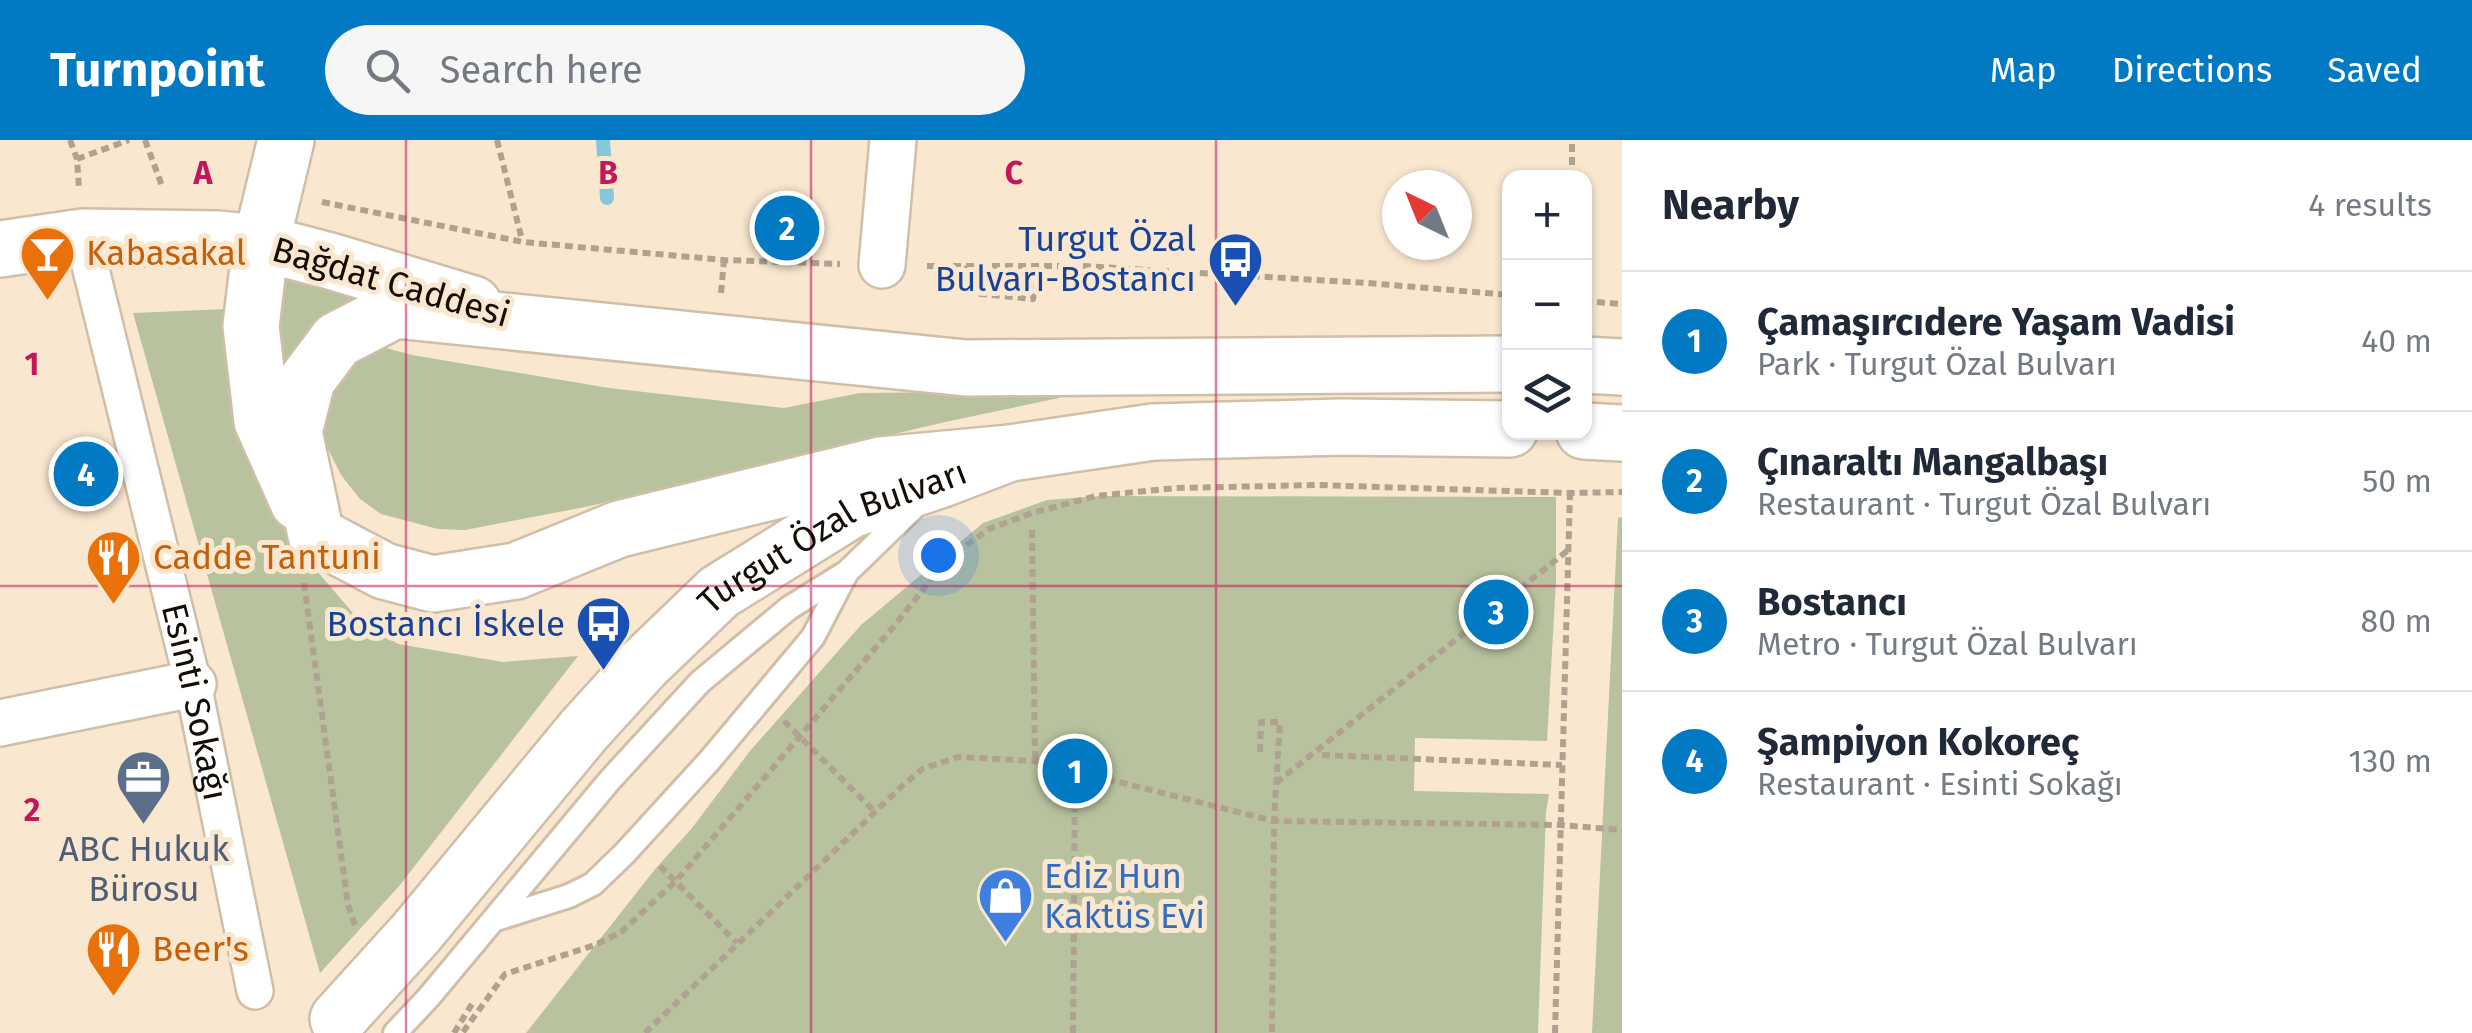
<!DOCTYPE html>
<html lang="en">
<head>
<meta charset="utf-8">
<style>
	:root { --surface:#fff; --page:#f6f6f7; --text:#1f2937; --muted:#747a83; --line:#e0e1e3; --accent:#017ac3 }
	body { margin:0; font-family:"Fira Sans",sans-serif; background:var(--page); color:var(--text) }
	.controls { position:absolute; right:30px; top:30px; display:grid; overflow:hidden; border-radius:20px; box-shadow:0 2px 8px #0004 }
	.controls button { width:90px; height:90px; display:grid; place-items:center; padding:0; border:0; border-bottom:2px solid var(--line); background:var(--surface); color:var(--text); font:50px sans-serif }
	.compass { position:absolute; left:1382px; top:30px; width:90px; height:90px; border-radius:50%; background:var(--surface); box-shadow:0 2px 8px #0004; rotate:317deg }
	.you { position:absolute; left:938px; top:415px; width:35px; height:35px; margin:-25px; border:8px solid #fff; border-radius:50%; background:#1a73e8; box-shadow:0 0 0 15px #1a73e833 }
	.badge { display:grid; place-items:center; width:65px; height:65px; border-radius:50%; background:var(--accent); color:#fff; font-size:32px; font-weight:700 }
	.pin { position:absolute; translate:-50% -50%; border:5px solid #fff; box-shadow:0 2px 10px #0006 }
	.list { margin:0; padding:0; list-style:none }
	h2 { display:flex; justify-content:space-between; align-items:center; height:130px; margin:0; padding:0 40px; font-size:42px }
	h2 small { font-size:32px; font-weight:400; color:var(--muted) }
	.list li { display:grid; grid-template-columns:65px 1fr auto; gap:30px; align-items:center; box-sizing:border-box; height:140px; padding:0 40px; border-top:2px solid var(--line) }
	.list b { display:block; font-size:38px; white-space:nowrap }
	.list p { margin:0; font-size:32px; white-space:nowrap; color:var(--muted) }
	.list em { font-size:32px; font-style:normal; color:var(--muted) }
	.icon { flex:none; width:55px; height:55px; fill:none; stroke:currentColor; stroke-width:2; stroke-linecap:round; stroke-linejoin:round }
	.map { position:relative; flex:none; width:1622px; height:893px; overflow:hidden }
	header { display:flex; align-items:center; gap:60px; box-sizing:border-box; height:140px; padding:0 50px; background:var(--accent); color:#fff }
	header strong { font-size:48px }
	nav { display:flex; gap:55px; margin-inline-start:auto; font-size:35px }
	.search { width:700px; height:90px; background:var(--page); display:flex; align-items:center; gap:25px; box-sizing:border-box; padding:0 35px; border-radius:55px; color:var(--muted); font-size:38px }
	main { display:flex }
	aside { flex:1; background:var(--surface) }
	.map>svg:first-child { display:block }
	.green { fill:#b9c29e }
	.lines { fill:none; stroke-linecap:round; stroke-linejoin:round }
	.stream { stroke:#86c6d9; stroke-width:14 }
	.service-casing { stroke:#d0bfa8; stroke-width:28 }
	.pedestrian-casing { stroke:#d0bfa8; stroke-width:40 }
	.minor-casing { stroke:#d0bfa8; stroke-width:50 }
	.primary-casing { stroke:#d0bfa8; stroke-width:60 }
	.trunk-casing { stroke:#d0bfa8; stroke-width:60 }
	.path { stroke:#b0a290; stroke-width:6; stroke-dasharray:8 5; stroke-linecap:butt }
	.service { stroke:#fff; stroke-width:22 }
	.pedestrian { stroke:#fff; stroke-width:35 }
	.minor { stroke:#fff; stroke-width:45 }
	.primary { stroke:#fff; stroke-width:55 }
	.trunk { stroke:#fff; stroke-width:55 }
	.grid { fill:none; stroke:#c2185b; stroke-width:2.5; stroke-opacity:0.55 }
	.labels { text-anchor:middle; dominant-baseline:central; stroke-width:10; stroke-linejoin:round; paint-order:stroke }
	.transit-label { font-size:35px; fill:#164399; stroke:#f9e7d0; text-anchor:end }
	.food-label { font-size:35px; fill:#c56008; stroke:#f9e7d0; text-anchor:start }
	.street-label { font-size:35px; fill:#130d06; stroke:#f9e7d0 }
	.service-label { font-size:35px; fill:#4e5e75; stroke:#f9e7d0 }
	.shop-label { font-size:35px; fill:#366cbe; stroke:#f9e7d0; text-anchor:start }
	.grid-label { font-size:32px; text-anchor:middle; font-weight:bold; fill:#c2185b; stroke:#f9e7d0; stroke-width:10; stroke-linejoin:round; paint-order:stroke }
</style>
</head>
<body>
<header>
<strong>Turnpoint</strong>
<div class="search"><svg class="icon" aria-label="search" viewBox="0 0 24 24"><circle cx="10" cy="10" r="6"/><path d="M15 15l6 6"/></svg>Search here</div>
<nav><a>Map</a><a>Directions</a><a>Saved</a></nav>
</header>
<main>
<div class="map">
<svg width="1622" height="893" viewBox="0 0 1622 893">
	<rect width="100%" height="100%" fill="#f9e7d0"/>
	<path class="green" d="M281,132L398,153L278,278L271,196Z
		M227,169L272,366L298,409L353,473L398,504L503,522L578,516L400,745L320,833L133,173Z
		M371,204L412,215L609,248L784,268L860,253L1063,251L1059,258L945,282L590,366L465,390L438,389L381,374L360,359L341,335L323,299L319,278L334,231Z
		M1100,356L1556,357V440L1547,601L1415,598L1414,651L1549,654L1546,672L1538,893H526L656,728L692,688L750,611L861,485L983,383L1047,360Z
		M1622,377V893H1592L1618,378Z"/>
	<g class="lines">
		<path class="stream" d="M603,0L607,58"/>
		<defs>
			<path id="service" d="M493,780L569,756L593,744L625,713L710,620L813,497L847,432
				M395,893L428,858L610,640L700,542L789,468L847,432L917,364"/>
			<g id="pedestrian">
				<path id="s1" d="M83,97L193,544L255,851"/>
			</g>
			<path id="minor" d="M882,125L893,0
				M0,583L193,544"/>
			<path id="primary" d="M286,0L261,103L251,186L262,281L298,362
				M0,109L83,97L218,99L261,103L330,121L473,164"/>
			<g id="trunk">
				<path d="M1584,225L1622,227"/>
				<path d="M1584,291L1622,293"/>
				<path d="M1010,313L881,325L619,389L516,431L433,444L384,431L316,395L294,292L307,240L337,200L395,170L966,228L1510,224"/>
				<path id="s2" d="M338,879L416,793L584,590L643,525L719,452L851,370L942,339L1010,313L1153,292L1341,287L1510,289"/>
			</g>
		</defs>
		<use href="#service" class="service-casing"/>
		<use href="#pedestrian" class="pedestrian-casing"/>
		<use href="#minor" class="minor-casing"/>
		<use href="#primary" class="primary-casing"/>
		<use href="#trunk" class="trunk-casing"/>
		<path class="path" d="M70,0L77,19L79,49
			M145,0L162,46
			M497,0L522,100
			M77,19L129,0
			M1572,38V0
			M322,62L523,102L724,120L840,124
			M927,126H1082L1368,143L1510,155
			M967,126L965,139L1035,146L1033,159L972,153
			M721,153L724,120
			M1584,161L1622,164
			M1032,390L1035,621
			M304,443L348,765L355,786
			M784,581L875,672
			M1260,612L1261,582H1280L1274,681L1272,893
			M1322,615L1562,625
			M1276,643L1567,411
			M660,726L737,803
			M463,892L505,834L595,805L621,792L676,741L895,485L947,419L989,389L1032,373L1096,356L1176,348L1317,345L1570,353L1622,352
			M454,893L472,864
			M645,893L902,646L922,629L958,617L1035,621L1274,681L1560,685L1622,690
			M1073,893L1075,632
			M1555,893L1570,353"/>
		<use href="#service" class="service"/>
		<use href="#pedestrian" class="pedestrian"/>
		<use href="#minor" class="minor"/>
		<use href="#primary" class="primary"/>
		<use href="#trunk" class="trunk"/>
	</g>
	<path class="grid" d="M406,0V893M811,0V893M1216,0V893M0,446H1622"/>
	<defs>
		<symbol id="bar-pin" viewBox="-11 -11 22 30"><path d="M0 17L-7.5 6A9.5 9.5 0 1 1 7.5 6Z" fill="#e8710a" stroke="#f9e7d0"/><path d="M-6-5H6L.8 .8V4.5H3.5V6h-7V4.5H-.8V.8Z" fill="#fff"/></symbol>
		<symbol id="bus-pin" viewBox="-11 -11 22 30"><path d="M0 17L-7.5 6A9.5 9.5 0 1 1 7.5 6Z" fill="#1a4fb4" stroke="#f9e7d0"/><path d="M-5-6H5V4H4V6H2V4H-2V6H-4V4H-5ZM-3.5-4V0h7V-4ZM-3.5 1.2v1.5H-2V1.2ZM2 1.2v1.5H3.5V1.2Z" fill="#fff"/></symbol>
		<symbol id="restaurant-pin" viewBox="-11 -11 22 30"><path d="M0 17L-7.5 6A9.5 9.5 0 1 1 7.5 6Z" fill="#e8710a" stroke="#f9e7d0"/><path d="M-5-6h1v4h1v-4h1v4h1v-4h1v5L-1.5 .5V6h-2V.5L-5-1ZM5-6V6H3V1.5H1.5Q1.5-4 5-6Z" fill="#fff"/></symbol>
		<symbol id="office-pin" viewBox="-11 -11 22 30"><path d="M0 17L-7.5 6A9.5 9.5 0 1 1 7.5 6Z" fill="#5c6f8a" stroke="#f9e7d0"/><path d="M-6-3h4V-5.5h4V-3h4V5H-6ZM-1-4.5V-3h2v-1.5ZM-6 0V1H6V0Z" fill="#fff"/></symbol>
		<symbol id="shop-pin" viewBox="-11 -11 22 30"><path d="M0 17L-7.5 6A9.5 9.5 0 1 1 7.5 6Z" fill="#3f7fe0" stroke="#f9e7d0"/><path d="M-5-2.5h2.3a2.7 3.5 0 0 1 5.4 0H5L5.5 6h-11ZM-1.5-2.5h3a1.5 2.3 0 0 0-3 0Z" fill="#fff"/></symbol>
	</defs>
	<g fill-rule="evenodd">
		<use href="#bar-pin" x="16" y="82" width="63" height="86"/>
		<use href="#bus-pin" x="1204" y="88" width="63" height="86"/>
		<use href="#restaurant-pin" x="82" y="386" width="63" height="86"/>
		<use href="#bus-pin" x="572" y="452" width="63" height="86"/>
		<use href="#office-pin" x="112" y="606" width="63" height="86"/>
		<use href="#shop-pin" x="974" y="724" width="63" height="86"/>
		<use href="#restaurant-pin" x="82" y="778" width="63" height="86"/>
	</g>
	<g class="labels">
		<g class="transit-label">
			<text x="1196" y="99">Turgut Özal<tspan x="1196" dy="40">Bulvarı-Bostancı</tspan></text>
			<text x="565" y="484">Bostancı İskele</text>
		</g>
		<g class="food-label">
			<text x="86" y="113">Kabasakal</text>
			<text x="153" y="417">Cadde Tantuni</text>
			<text x="152" y="809">Beer's</text>
		</g>
		<g class="street-label">
			<text transform="translate(391 142) rotate(16)">Bağdat Caddesi</text>
			<text stroke="none"><textPath href="#s2" startOffset="700">Turgut Özal Bulvarı</textPath></text>
			<text stroke="none"><textPath href="#s1" startOffset="478">Esinti Sokağı</textPath></text>
		</g>
		<g class="service-label">
			<text x="144" y="709">ABC Hukuk<tspan x="144" dy="40">Bürosu</tspan></text>
		</g>
		<g class="shop-label">
			<text x="1044" y="736">Ediz Hun<tspan x="1044" dy="40">Kaktüs Evi</tspan></text>
		</g>
	</g>
	<g class="grid-label">
		<text x="203" y="44">A</text>
		<text x="608" y="44">B</text>
		<text x="1014" y="44">C</text>
		<text x="32" y="235">1</text>
		<text x="32" y="681">2</text>
	</g>
</svg>
<div class="controls">
<button>+</button>
<button>−</button>
<button><svg class="icon" aria-label="layers" viewBox="0 0 24 24"><path d="M12 4l9 5-9 5-9-5zM3 14l9 5 9-5"/></svg></button>
</div>
<svg class="compass" viewBox="-18 -18 36 36"><path d="M0-13l5 13h-10z" fill="#e53935"/><path d="M0 13l5-13h-10z" fill="#747a83"/></svg>
<div class="you"></div>
<div class="pin badge" style="left:1075px;top:631px">1</div>
<div class="pin badge" style="left:787px;top:88px">2</div>
<div class="pin badge" style="left:1496px;top:472px">3</div>
<div class="pin badge" style="left:86px;top:334px">4</div>
</div>
<aside>
<h2>Nearby<small>4 results</small></h2>
<ul class="list">
<li><span class="badge">1</span><div><b>Çamaşırcıdere Yaşam Vadisi</b><p>Park · Turgut Özal Bulvarı</p></div><em>40 m</em></li>
<li><span class="badge">2</span><div><b>Çınaraltı Mangalbaşı</b><p>Restaurant · Turgut Özal Bulvarı</p></div><em>50 m</em></li>
<li><span class="badge">3</span><div><b>Bostancı</b><p>Metro · Turgut Özal Bulvarı</p></div><em>80 m</em></li>
<li><span class="badge">4</span><div><b>Şampiyon Kokoreç</b><p>Restaurant · Esinti Sokağı</p></div><em>130 m</em></li>
</ul>
</aside>
</main>
</body>
</html>
